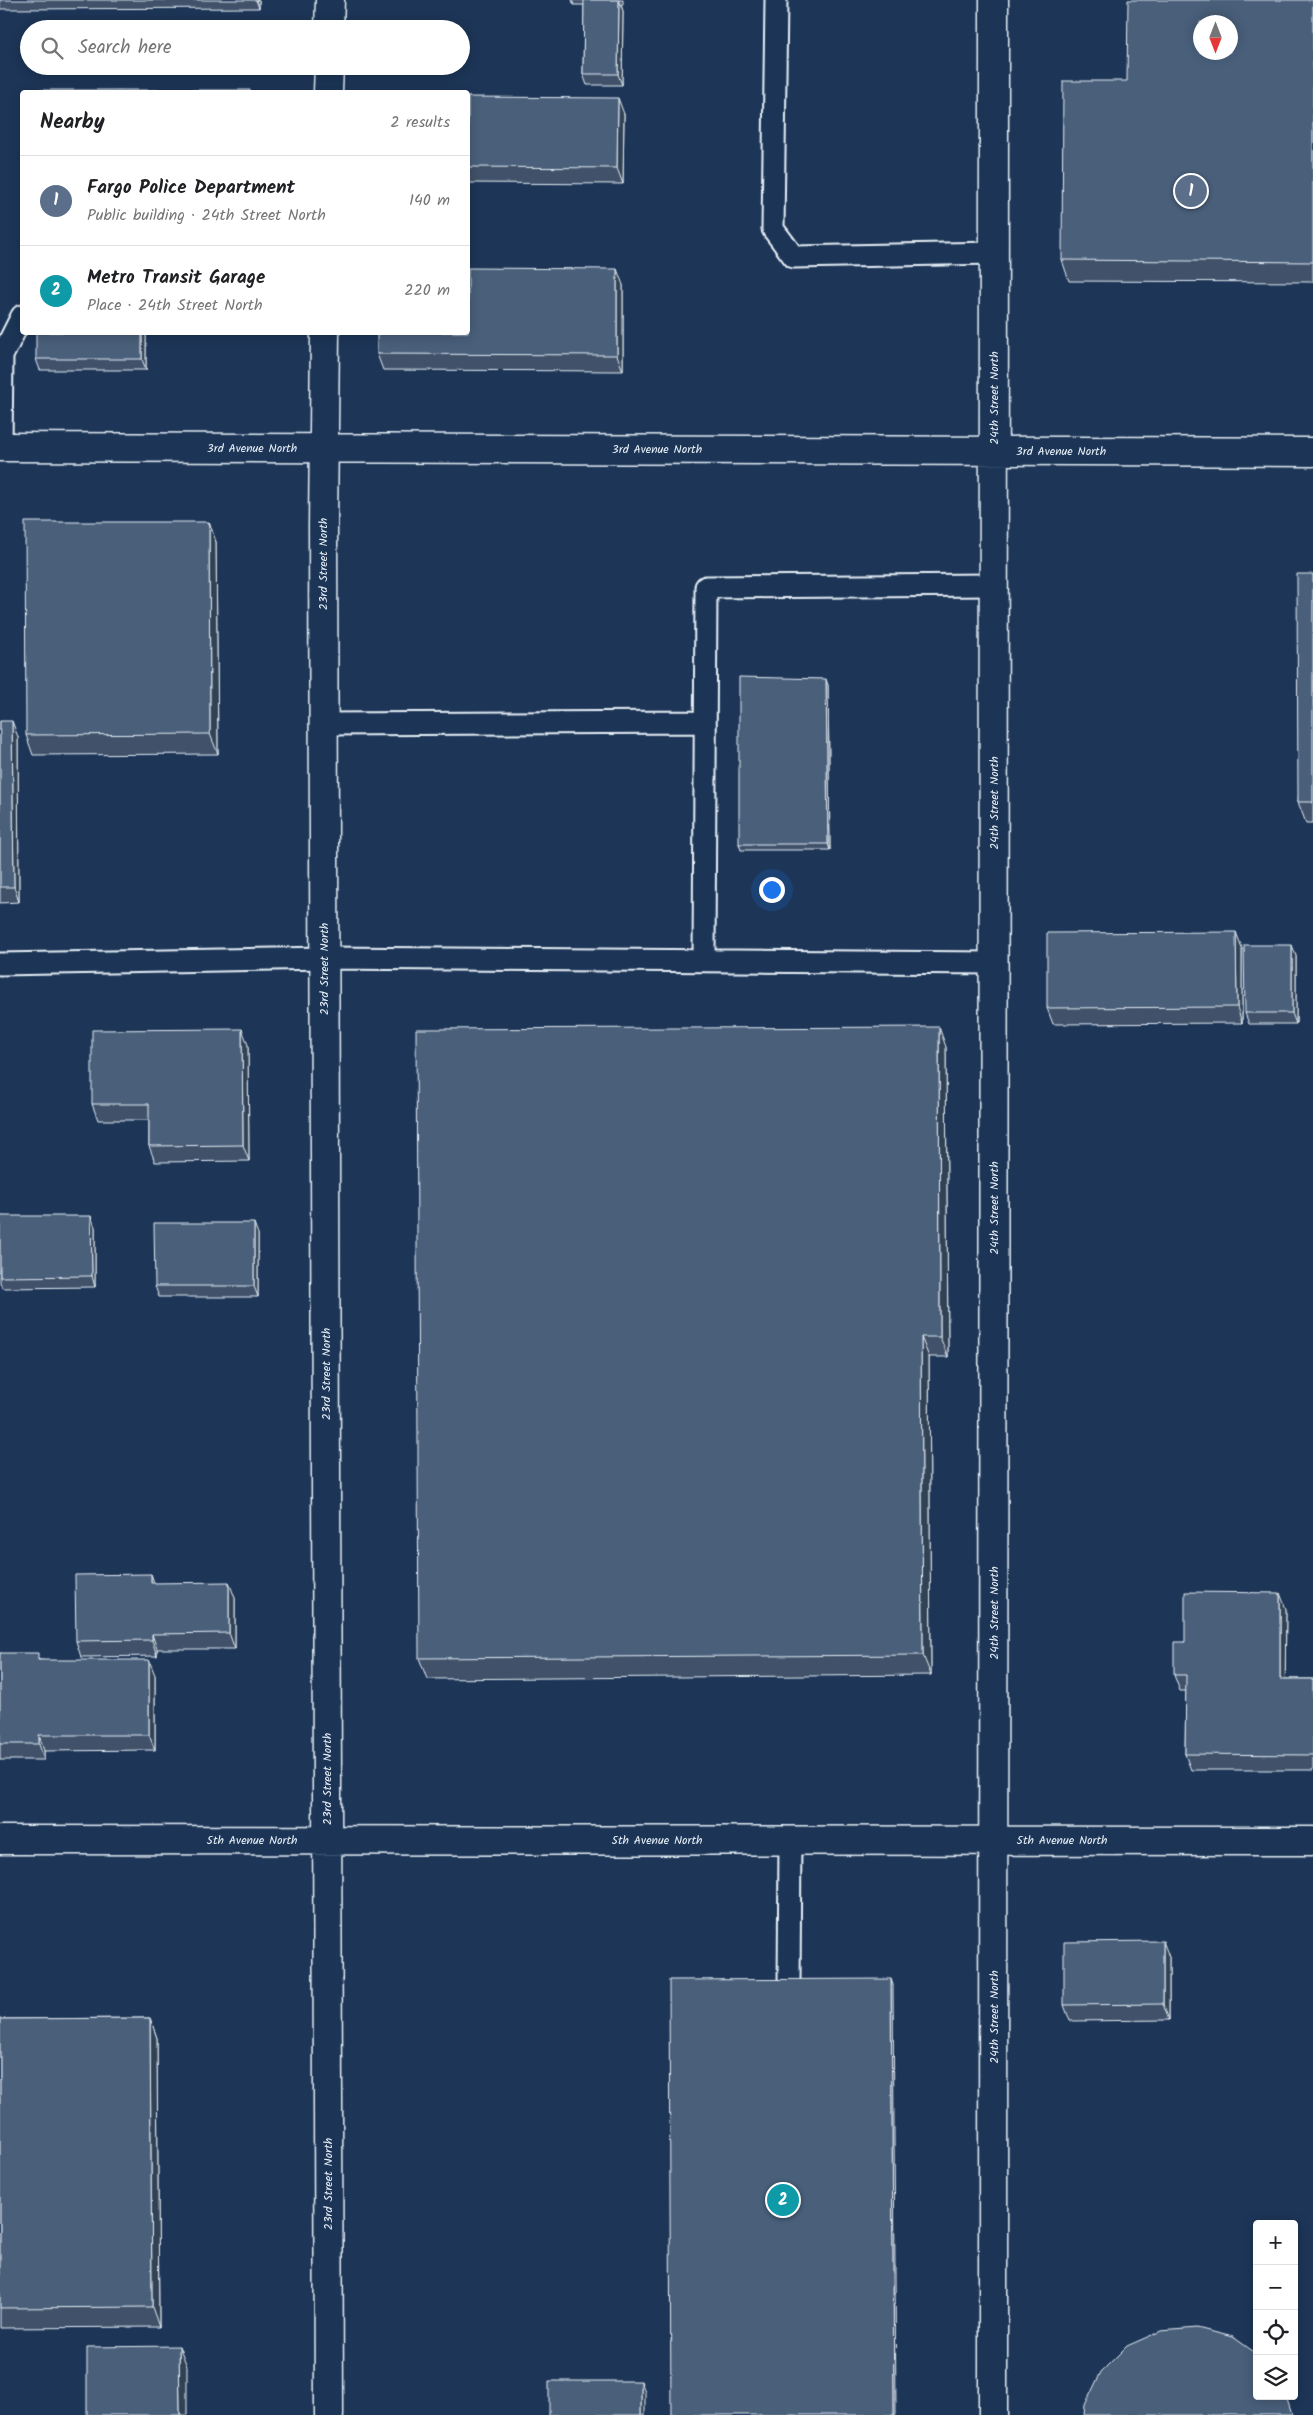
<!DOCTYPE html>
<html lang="en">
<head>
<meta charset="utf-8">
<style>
	:root { --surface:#fff; --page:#f6f6f6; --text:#202124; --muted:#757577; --line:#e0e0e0; --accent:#84575d }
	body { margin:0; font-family:Kalam,sans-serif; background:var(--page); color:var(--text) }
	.controls { position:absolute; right:15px; bottom:15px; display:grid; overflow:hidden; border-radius:5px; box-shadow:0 2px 12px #0003 }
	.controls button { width:45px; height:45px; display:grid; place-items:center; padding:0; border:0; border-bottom:1px solid var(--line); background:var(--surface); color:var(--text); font:25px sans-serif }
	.compass { position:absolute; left:1193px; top:15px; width:45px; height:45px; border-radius:50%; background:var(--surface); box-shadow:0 2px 12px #0003; rotate:180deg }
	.you { position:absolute; left:771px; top:889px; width:18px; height:18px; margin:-12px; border:4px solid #fff; border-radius:50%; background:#1a73e8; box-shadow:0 0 0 8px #1a73e833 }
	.badge { display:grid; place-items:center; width:32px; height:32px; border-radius:50%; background:var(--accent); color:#fff; font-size:16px; font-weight:700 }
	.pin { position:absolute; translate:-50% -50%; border:2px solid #fff; box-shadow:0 1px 5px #0006 }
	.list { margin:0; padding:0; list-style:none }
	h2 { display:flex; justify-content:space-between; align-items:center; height:65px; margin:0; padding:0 20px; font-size:21px }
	h2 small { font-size:16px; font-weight:400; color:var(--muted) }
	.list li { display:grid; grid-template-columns:32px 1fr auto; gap:15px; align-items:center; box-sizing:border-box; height:90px; padding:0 20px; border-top:1px solid var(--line) }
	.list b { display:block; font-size:19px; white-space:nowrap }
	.list p { margin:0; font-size:16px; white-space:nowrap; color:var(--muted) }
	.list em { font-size:16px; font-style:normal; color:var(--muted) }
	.icon { flex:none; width:28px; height:28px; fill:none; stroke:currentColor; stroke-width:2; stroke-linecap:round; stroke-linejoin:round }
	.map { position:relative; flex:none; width:1313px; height:2415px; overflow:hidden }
	.search { position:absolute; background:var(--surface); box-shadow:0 2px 12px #0003; left:20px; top:20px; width:450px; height:55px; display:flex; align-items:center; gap:12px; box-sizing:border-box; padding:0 18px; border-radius:28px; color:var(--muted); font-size:19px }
	.panel { position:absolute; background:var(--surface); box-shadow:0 2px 12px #0003; left:20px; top:90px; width:450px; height:245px; border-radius:5px }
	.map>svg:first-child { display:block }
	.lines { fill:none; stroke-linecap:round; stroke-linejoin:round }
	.service-casing { stroke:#e8f1f8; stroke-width:25 }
	.minor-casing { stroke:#e8f1f8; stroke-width:31 }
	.service { stroke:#1d3557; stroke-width:21 }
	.minor { stroke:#1d3557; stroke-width:28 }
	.wall { fill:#3f5169; stroke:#e8f1f8 }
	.shaded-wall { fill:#334255; stroke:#e8f1f8 }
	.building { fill:#495e7a; stroke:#e8f1f8; fill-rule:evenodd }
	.labels { text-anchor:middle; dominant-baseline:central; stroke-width:5; stroke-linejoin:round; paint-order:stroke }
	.street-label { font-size:12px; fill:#e8f1f8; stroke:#1d3557 }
</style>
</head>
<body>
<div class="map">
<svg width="1313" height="2415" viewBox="0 0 1313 2415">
	<rect width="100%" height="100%" fill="#1d3557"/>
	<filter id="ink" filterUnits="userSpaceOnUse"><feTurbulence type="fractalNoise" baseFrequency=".02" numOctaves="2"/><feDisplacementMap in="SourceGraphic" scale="10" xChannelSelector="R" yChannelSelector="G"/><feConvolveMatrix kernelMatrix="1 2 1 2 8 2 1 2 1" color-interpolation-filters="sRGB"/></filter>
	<g filter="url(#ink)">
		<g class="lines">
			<defs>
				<path id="service" d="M776,0L773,229L794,257L994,253
					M1,447L2,356L22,316
					M324,724L705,722
					M704,960L706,587L994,585
					M0,964L324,958L994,963
					M789,1985L790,1840"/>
				<path id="minor" d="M329,29L330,0
					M328,92L329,66
					M325,332L323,527L329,2415
					M0,447L1313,452
					M0,1840L1313,1841
					M993,2415L994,0"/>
			</defs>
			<use href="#service" class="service-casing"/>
			<use href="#minor" class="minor-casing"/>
			<use href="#service" class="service"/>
			<use href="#minor" class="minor"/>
		</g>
		<path class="wall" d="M0,0H259V8L0,9Z
			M572,0H623V5H621L623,11L622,85H587L583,74L584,5H574Z
			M1313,0V282L1069,281L1062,260L1127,81Z
			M468,97L624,114L623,184L468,183Z
			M623,285V371L383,370L377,354Z
			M146,332V370H40L36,359Z
			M209,522L216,542L218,754L33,755L26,735Z
			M1313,574V823H1306L1298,802Z
			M828,685L830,850H741L739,844Z
			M0,721L18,737L19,902L0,903Z
			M1242,948V1023L1053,1024L1047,1008Z
			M1296,956V1024H1249L1245,1013Z
			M248,1045L249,1161L155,1162L149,1146V1120H98L92,1104Z
			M946,1047L948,1357H929L931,1675L427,1679L419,1658Z
			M0,1216L95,1227V1287L2,1288L0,1282Z
			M258,1234V1297H159L155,1286Z
			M154,1583L235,1598V1649H157V1656L81,1657L76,1641Z
			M1286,1609L1285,1679H1313V1770H1191L1185,1754L1186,1691H1180L1174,1675L1185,1642Z
			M0,1653L41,1660L155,1675V1750L44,1751V1760H0Z
			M1169,1957V2020L1070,2021L1064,2005Z
			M150,2018L157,2038L159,2327L0,2328V2019Z"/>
		<path class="shaded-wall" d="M256,0H259V8Z
			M619,0L623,11L622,85L618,74Z
			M618,98L624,114L623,184L617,168Z
			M617,269L623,285V371L617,355Z
			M142,332H146V370L142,359Z
			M209,522L216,542L218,754L210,734Z
			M826,679L828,685L830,850L828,844Z
			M12,721L18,737L19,902L14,887Z
			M1236,932L1242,948V1023L1237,1007Z
			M1292,945L1296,956V1024L1292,1013Z
			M939,1027L946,1047L948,1357L940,1337Z
			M242,1029L248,1045L249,1161L243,1145Z
			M91,1216L95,1227V1287L92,1276Z
			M254,1223L258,1234V1297L254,1286Z
			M921,1337L929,1357L931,1675L923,1655Z
			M151,1574L157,1590L151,1583Z
			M229,1582L235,1598V1649L229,1633Z
			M1280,1593L1286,1609L1285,1695L1280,1679Z
			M152,1634L157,1649V1656L152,1640Z
			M149,1660L155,1675V1750L149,1735Z
			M39,1735L44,1751V1760L39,1744Z
			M1163,1941L1169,1957V2020L1163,2004Z
			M891,1979L893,1985L896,2415H894Z
			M150,2018L157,2038L159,2327L152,2307Z
			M179,2346L187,2366V2415H180Z
			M641,2381L645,2392V2415H641Z"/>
		<path class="building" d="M584,0H619L618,74H583Z
			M1128,0H1313V262L1062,260L1063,81H1127ZM1200,22H1230V52H1200Z
			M30,90H250V92H30Z
			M468,97L618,98L617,168L468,167Z
			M468,268L617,269V355L377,354V332H468Z
			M36,332H142V359H36Z
			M25,522H209L210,734L26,735Z
			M1297,574H1313V802H1298Z
			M739,677L826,679L828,844H739Z
			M0,721H12L14,887H0Z
			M1236,932L1237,1007L1047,1008V933Z
			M1244,945H1292V1013H1245Z
			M939,1027L940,1337H921L923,1655L419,1658L416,1029Z
			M242,1029L243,1145L149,1146V1104H92V1030Z
			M0,1216H91L92,1276L0,1277Z
			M154,1223H254V1286H155Z
			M151,1574V1583L229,1582V1633L152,1634V1640L76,1641L75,1575Z
			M1185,1592L1280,1593V1679H1313V1755L1185,1754L1186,1675H1174V1642H1185Z
			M0,1653H38V1660H149V1735H39V1744H0Z
			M1163,1941V2004L1064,2005V1942Z
			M891,1979L894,2415H671L669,1980Z
			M150,2018L152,2307L0,2308V2019Z
			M1197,2328L1233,2337L1257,2354V2396H1286L1292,2415H1084L1085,2405L1101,2372L1127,2346L1161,2331Z
			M179,2346L180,2415H87V2347Z
			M549,2381H641V2415H549Z"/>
	</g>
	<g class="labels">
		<g class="street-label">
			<text transform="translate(994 398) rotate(-90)">24th Street North</text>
			<text x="252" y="448">3rd Avenue North</text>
			<text x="657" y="449">3rd Avenue North</text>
			<text x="1061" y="451">3rd Avenue North</text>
			<text transform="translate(323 564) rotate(-90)">23rd Street North</text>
			<text transform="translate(994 803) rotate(-90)">24th Street North</text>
			<text transform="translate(324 969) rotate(-90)">23rd Street North</text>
			<text transform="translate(994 1208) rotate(-90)">24th Street North</text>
			<text transform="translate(326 1374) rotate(-90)">23rd Street North</text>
			<text transform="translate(994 1613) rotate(-90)">24th Street North</text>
			<text transform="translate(327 1779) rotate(-90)">23rd Street North</text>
			<text x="252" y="1840">5th Avenue North</text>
			<text x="657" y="1840">5th Avenue North</text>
			<text x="1062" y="1840">5th Avenue North</text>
			<text transform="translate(994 2017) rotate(-90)">24th Street North</text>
			<text transform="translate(328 2184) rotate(-90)">23rd Street North</text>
		</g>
	</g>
</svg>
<div class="controls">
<button>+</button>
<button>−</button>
<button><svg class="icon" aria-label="locate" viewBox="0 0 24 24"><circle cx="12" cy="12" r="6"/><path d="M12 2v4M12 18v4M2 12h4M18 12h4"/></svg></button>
<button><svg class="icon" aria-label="layers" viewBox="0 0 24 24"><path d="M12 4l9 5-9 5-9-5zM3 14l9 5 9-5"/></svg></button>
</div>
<svg class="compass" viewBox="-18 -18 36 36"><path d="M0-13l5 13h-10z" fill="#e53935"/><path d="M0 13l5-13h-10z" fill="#757577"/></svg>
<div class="you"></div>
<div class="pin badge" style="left:1191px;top:191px;background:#5c6f8a">1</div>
<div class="pin badge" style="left:783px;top:2200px;background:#0f9aa8">2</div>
<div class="search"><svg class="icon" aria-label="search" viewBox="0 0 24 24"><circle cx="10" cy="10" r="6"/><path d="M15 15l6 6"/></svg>Search here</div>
<section class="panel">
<h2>Nearby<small>2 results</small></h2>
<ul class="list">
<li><span class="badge" style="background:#5c6f8a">1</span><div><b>Fargo Police Department</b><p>Public building · 24th Street North</p></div><em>140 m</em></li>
<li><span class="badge" style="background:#0f9aa8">2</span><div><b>Metro Transit Garage</b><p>Place · 24th Street North</p></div><em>220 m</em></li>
</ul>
</section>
</div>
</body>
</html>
